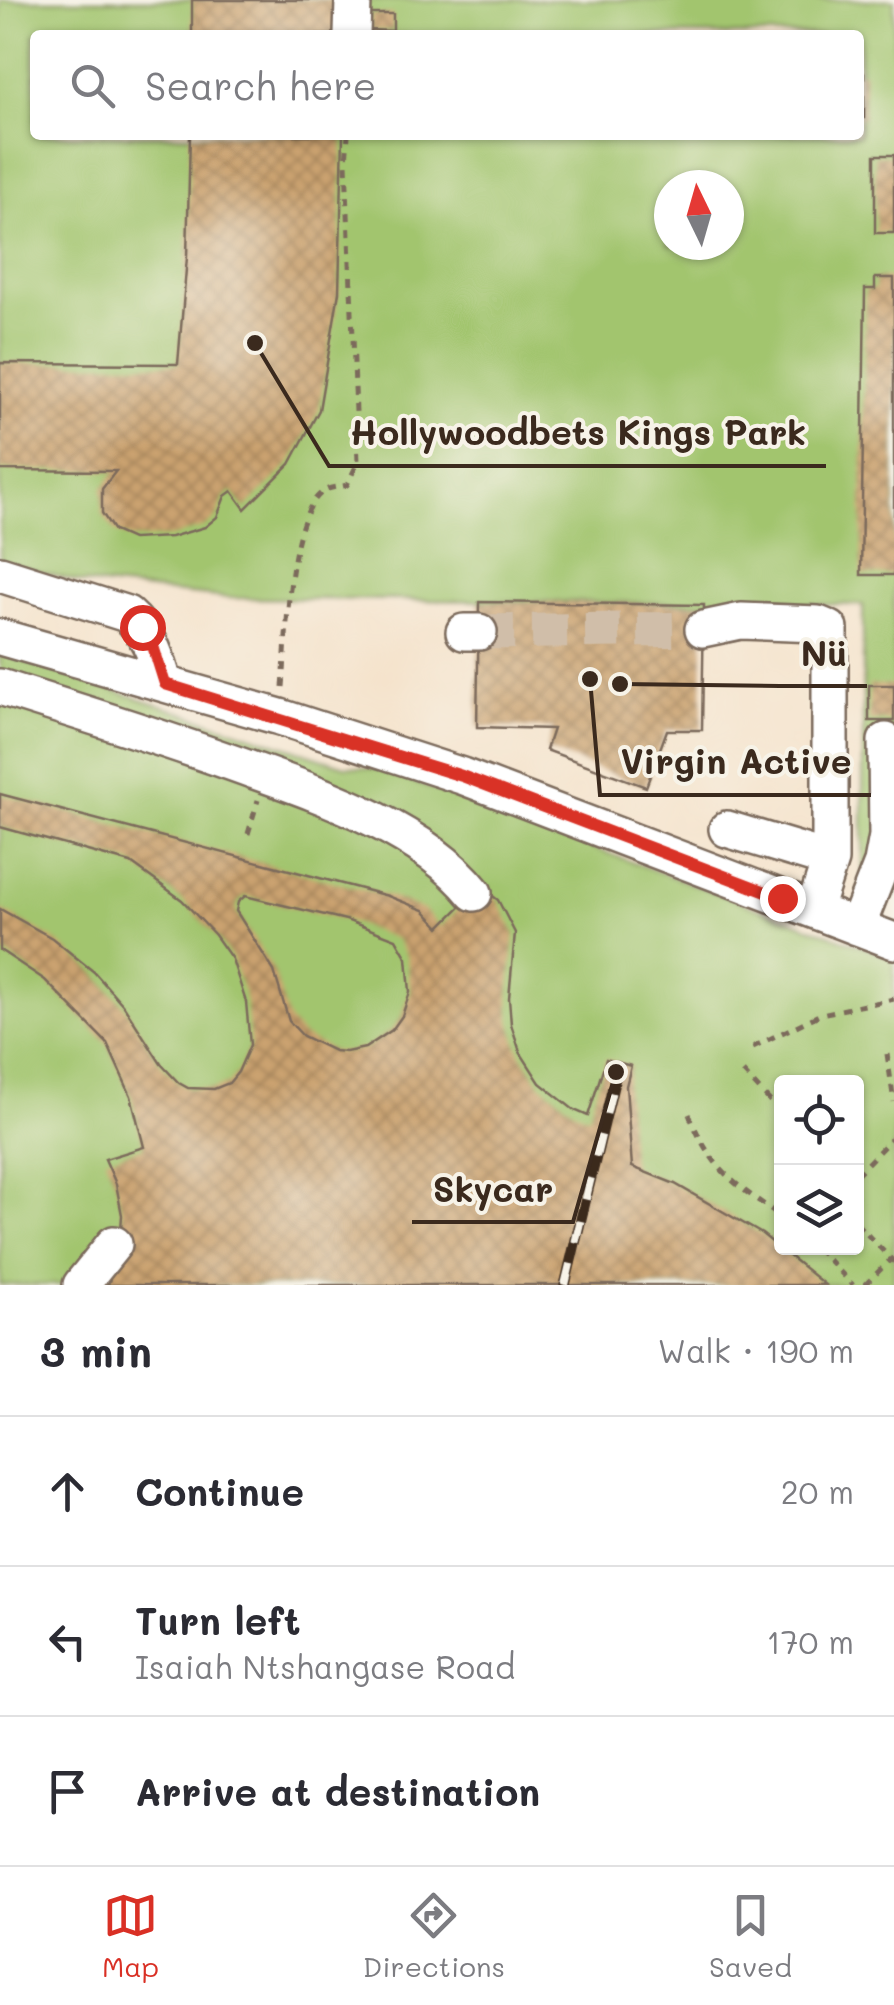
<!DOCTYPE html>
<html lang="en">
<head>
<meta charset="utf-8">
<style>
	:root { --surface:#fff; --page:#f2f2f3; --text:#2b2b33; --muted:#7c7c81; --line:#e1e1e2; --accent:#d93025 }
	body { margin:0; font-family:Mali,sans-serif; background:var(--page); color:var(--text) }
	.controls { position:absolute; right:30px; bottom:30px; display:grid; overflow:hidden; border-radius:10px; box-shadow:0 2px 8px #0004 }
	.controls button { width:90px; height:90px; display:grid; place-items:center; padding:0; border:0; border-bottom:2px solid var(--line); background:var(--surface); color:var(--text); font:50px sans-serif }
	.compass { position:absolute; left:654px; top:170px; width:90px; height:90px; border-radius:50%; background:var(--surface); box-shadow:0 2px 8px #0004; rotate:355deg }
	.stop { position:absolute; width:30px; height:30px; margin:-22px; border:8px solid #d93025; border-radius:50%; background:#fff }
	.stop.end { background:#d93025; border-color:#fff; box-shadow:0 2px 10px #0008 }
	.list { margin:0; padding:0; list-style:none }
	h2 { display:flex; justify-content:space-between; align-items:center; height:130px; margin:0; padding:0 40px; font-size:42px }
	h2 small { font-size:32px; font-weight:400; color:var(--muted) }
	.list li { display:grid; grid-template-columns:65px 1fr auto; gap:30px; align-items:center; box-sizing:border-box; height:150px; padding:0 40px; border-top:2px solid var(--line) }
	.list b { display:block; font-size:38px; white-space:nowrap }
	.list p { margin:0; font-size:32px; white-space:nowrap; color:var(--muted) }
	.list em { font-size:32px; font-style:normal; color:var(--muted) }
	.icon { flex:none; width:55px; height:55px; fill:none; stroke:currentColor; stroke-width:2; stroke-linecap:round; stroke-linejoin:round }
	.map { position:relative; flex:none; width:894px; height:1285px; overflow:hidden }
	.search { position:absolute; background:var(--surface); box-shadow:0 2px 8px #0004; left:30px; right:30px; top:30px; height:110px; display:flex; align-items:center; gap:25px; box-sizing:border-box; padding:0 35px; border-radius:10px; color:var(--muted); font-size:38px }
	.sheet { height:580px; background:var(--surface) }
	nav { display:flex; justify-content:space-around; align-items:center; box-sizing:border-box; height:140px; border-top:2px solid var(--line); background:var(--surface); font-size:28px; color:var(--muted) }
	nav a { display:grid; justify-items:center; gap:5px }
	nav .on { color:var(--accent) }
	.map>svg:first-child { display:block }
	.green { fill:#a2c56e; stroke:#6e7846; stroke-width:2.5; fill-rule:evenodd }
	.building { fill:url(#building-cross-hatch); fill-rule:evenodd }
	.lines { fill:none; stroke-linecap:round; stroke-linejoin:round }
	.minor-tunnel { stroke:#d0bea9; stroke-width:35; stroke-dasharray:35 18; stroke-linecap:butt }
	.minor-casing { stroke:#7c6b5b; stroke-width:40 }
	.path { stroke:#7c6b5b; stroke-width:5; stroke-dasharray:8 8; stroke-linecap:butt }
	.minor { stroke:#fff; stroke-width:35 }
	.rail-casing { stroke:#3b2a1e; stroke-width:11 }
	.rail { stroke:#f7f3e8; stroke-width:8; stroke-dasharray:22; stroke-linecap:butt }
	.route { stroke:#d93025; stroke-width:12 }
	.leader { fill:none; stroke:#3b2a1e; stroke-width:4 }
	.callout-dot { fill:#3b2a1e; stroke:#f7f3e8; stroke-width:4 }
	.callout-label { font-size:35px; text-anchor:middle; font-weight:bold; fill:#3b2a1e; stroke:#f7f3e8; stroke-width:8; stroke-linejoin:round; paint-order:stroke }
</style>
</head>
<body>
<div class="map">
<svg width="894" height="1285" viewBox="0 0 894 1285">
	<defs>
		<pattern id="building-cross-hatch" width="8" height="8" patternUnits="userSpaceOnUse" patternTransform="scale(2.5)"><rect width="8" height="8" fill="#caa270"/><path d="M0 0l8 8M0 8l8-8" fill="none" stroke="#a5845b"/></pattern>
	</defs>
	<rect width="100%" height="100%" fill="#f7f3e8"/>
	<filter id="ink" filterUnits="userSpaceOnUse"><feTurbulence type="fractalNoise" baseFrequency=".01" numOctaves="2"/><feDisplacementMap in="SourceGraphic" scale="20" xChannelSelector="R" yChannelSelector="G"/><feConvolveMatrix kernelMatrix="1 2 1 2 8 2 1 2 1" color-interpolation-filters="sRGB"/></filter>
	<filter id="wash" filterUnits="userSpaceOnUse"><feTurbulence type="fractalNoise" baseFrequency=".0048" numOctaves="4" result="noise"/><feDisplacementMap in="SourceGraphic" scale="40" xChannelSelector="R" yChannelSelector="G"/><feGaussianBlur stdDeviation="2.25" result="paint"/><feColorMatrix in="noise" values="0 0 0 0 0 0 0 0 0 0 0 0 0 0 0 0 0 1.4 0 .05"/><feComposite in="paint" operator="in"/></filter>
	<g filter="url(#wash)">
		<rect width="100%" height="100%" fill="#f5e3cc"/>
		<path class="green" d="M0,0H894V892L859,890L863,875V605L229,598L82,583L0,561ZM35,35H859V135H35ZM669,185H729V245H669Z
			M0,653L345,766L378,769L894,958V1285H0ZM782,1082H856V1248H782Z"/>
		<g id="blocks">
			<path class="building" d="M192,0H345L344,35H192Z
				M371,14H393V31L370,30Z
				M859,72L864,73V118H859Z
				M190,135H343L339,292L319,410L290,464L245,509L232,491L225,496L217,517L205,527L171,537L132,539L114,531L102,513V489L116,471L0,470V363L178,364L187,257Z
				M875,155H894V233H875Z
				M875,278H894V575H861L865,289H875Z
				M479,602L704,605L702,730H667L646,787L546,750L553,729L477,727Z
				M869,685H894V721H869Z
				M0,794L388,896L424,910L440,927L474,893H489L498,900L515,933L509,998L511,1024L520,1052L540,1083L574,1110L588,1116L606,1059L631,1066L626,1086L632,1167L675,1184L762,1234L825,1285H108L120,1245L122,1215L116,1184L105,1159L144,1147L131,1096L107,1043L45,980L0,950V909L52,938L94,972L124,1006L161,1064L179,1083L188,1088L214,1089L229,1083L238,1072L250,1045L246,1002L232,959L215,935L182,900L131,863L0,827ZM245,896L346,920L396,939L407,958L410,992L402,1016L392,1030L365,1048L346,1052L334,1051L303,1036L289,1021L274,971L236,911L238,902Z"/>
		</g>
	</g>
	<g filter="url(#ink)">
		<use href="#blocks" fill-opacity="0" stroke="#7c6b5b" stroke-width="2.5"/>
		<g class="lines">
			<path class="minor-tunnel" d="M479,632L703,629"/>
			<defs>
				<path id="minor" d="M352,35L353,0
					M0,574L127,614C150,634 156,657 165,684
					M703,629L741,621L818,624L830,629V860L814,910
					M464,632H479
					M0,637L280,717L462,776L894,941
					M0,687C86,714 171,740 255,771C328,797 424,831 474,893
					M727,829L830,860
					M857,927L882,863L887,836L886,741
					M81,1285L114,1244"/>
			</defs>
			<use href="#minor" class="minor-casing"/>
			<path class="path" d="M283,687C287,643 286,516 324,491C330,487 340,487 347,485L358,462L346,163L348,135
				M248,834L258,800
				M753,1047L821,1014L894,999
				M887,1054L894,1102
				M743,1072L782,1114
				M689,1114C712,1171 733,1183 782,1217
				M856,1175L894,1136
				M856,1223L894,1262
				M817,1248L853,1285
				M865,1285L891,1259"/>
			<use href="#minor" class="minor"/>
			<defs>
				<path id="rail" d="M565,1285L615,1078"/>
			</defs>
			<use href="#rail" class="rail-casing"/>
			<use href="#rail" class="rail"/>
		</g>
	</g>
	<g class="lines" filter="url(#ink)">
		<path class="route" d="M142,627L153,646L165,684L462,776L782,898"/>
	</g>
	<path class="leader" d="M255 343L329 466H826M620 684L780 686H867M590 679L600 795H871M616 1072L573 1222H412"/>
	<g class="callout-dot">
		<circle cx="255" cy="343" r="10"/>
		<circle cx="620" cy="684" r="10"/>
		<circle cx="590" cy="679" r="10"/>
		<circle cx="616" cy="1072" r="10"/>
	</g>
	<g class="callout-label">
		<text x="578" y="445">Hollywoodbets Kings Park</text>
		<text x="824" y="666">Nü</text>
		<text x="736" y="774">Virgin Active</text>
		<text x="493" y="1202">Skycar</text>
	</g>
</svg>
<div class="controls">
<button><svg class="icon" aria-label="locate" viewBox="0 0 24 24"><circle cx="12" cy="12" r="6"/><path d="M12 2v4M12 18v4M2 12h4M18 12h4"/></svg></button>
<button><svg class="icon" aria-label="layers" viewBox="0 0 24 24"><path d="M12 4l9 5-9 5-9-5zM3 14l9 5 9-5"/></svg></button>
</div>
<svg class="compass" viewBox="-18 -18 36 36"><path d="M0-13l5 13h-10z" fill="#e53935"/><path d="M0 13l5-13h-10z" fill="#7c7c81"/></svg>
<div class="stop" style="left:142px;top:627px"></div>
<div class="stop end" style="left:782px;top:898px"></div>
<div class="search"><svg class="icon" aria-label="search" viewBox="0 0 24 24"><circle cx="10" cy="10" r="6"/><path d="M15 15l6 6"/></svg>Search here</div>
</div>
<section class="sheet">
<h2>3 min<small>Walk · 190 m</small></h2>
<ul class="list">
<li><svg class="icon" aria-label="ahead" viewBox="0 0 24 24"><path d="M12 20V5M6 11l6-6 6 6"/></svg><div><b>Continue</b></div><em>20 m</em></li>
<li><svg class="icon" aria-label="left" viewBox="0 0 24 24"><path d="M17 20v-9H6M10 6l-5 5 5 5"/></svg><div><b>Turn left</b><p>Isaiah Ntshangase Road</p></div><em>170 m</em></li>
<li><svg class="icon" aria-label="arrive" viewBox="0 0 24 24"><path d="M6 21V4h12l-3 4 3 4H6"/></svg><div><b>Arrive at destination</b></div></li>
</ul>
</section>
<nav>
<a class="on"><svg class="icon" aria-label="map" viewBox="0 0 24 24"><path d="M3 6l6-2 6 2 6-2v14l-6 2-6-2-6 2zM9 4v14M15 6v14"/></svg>Map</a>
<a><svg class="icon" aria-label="directions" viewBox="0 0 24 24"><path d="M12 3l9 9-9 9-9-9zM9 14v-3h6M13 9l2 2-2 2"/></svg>Directions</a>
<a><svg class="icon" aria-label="saved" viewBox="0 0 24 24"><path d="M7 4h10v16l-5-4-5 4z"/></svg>Saved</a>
</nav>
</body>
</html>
